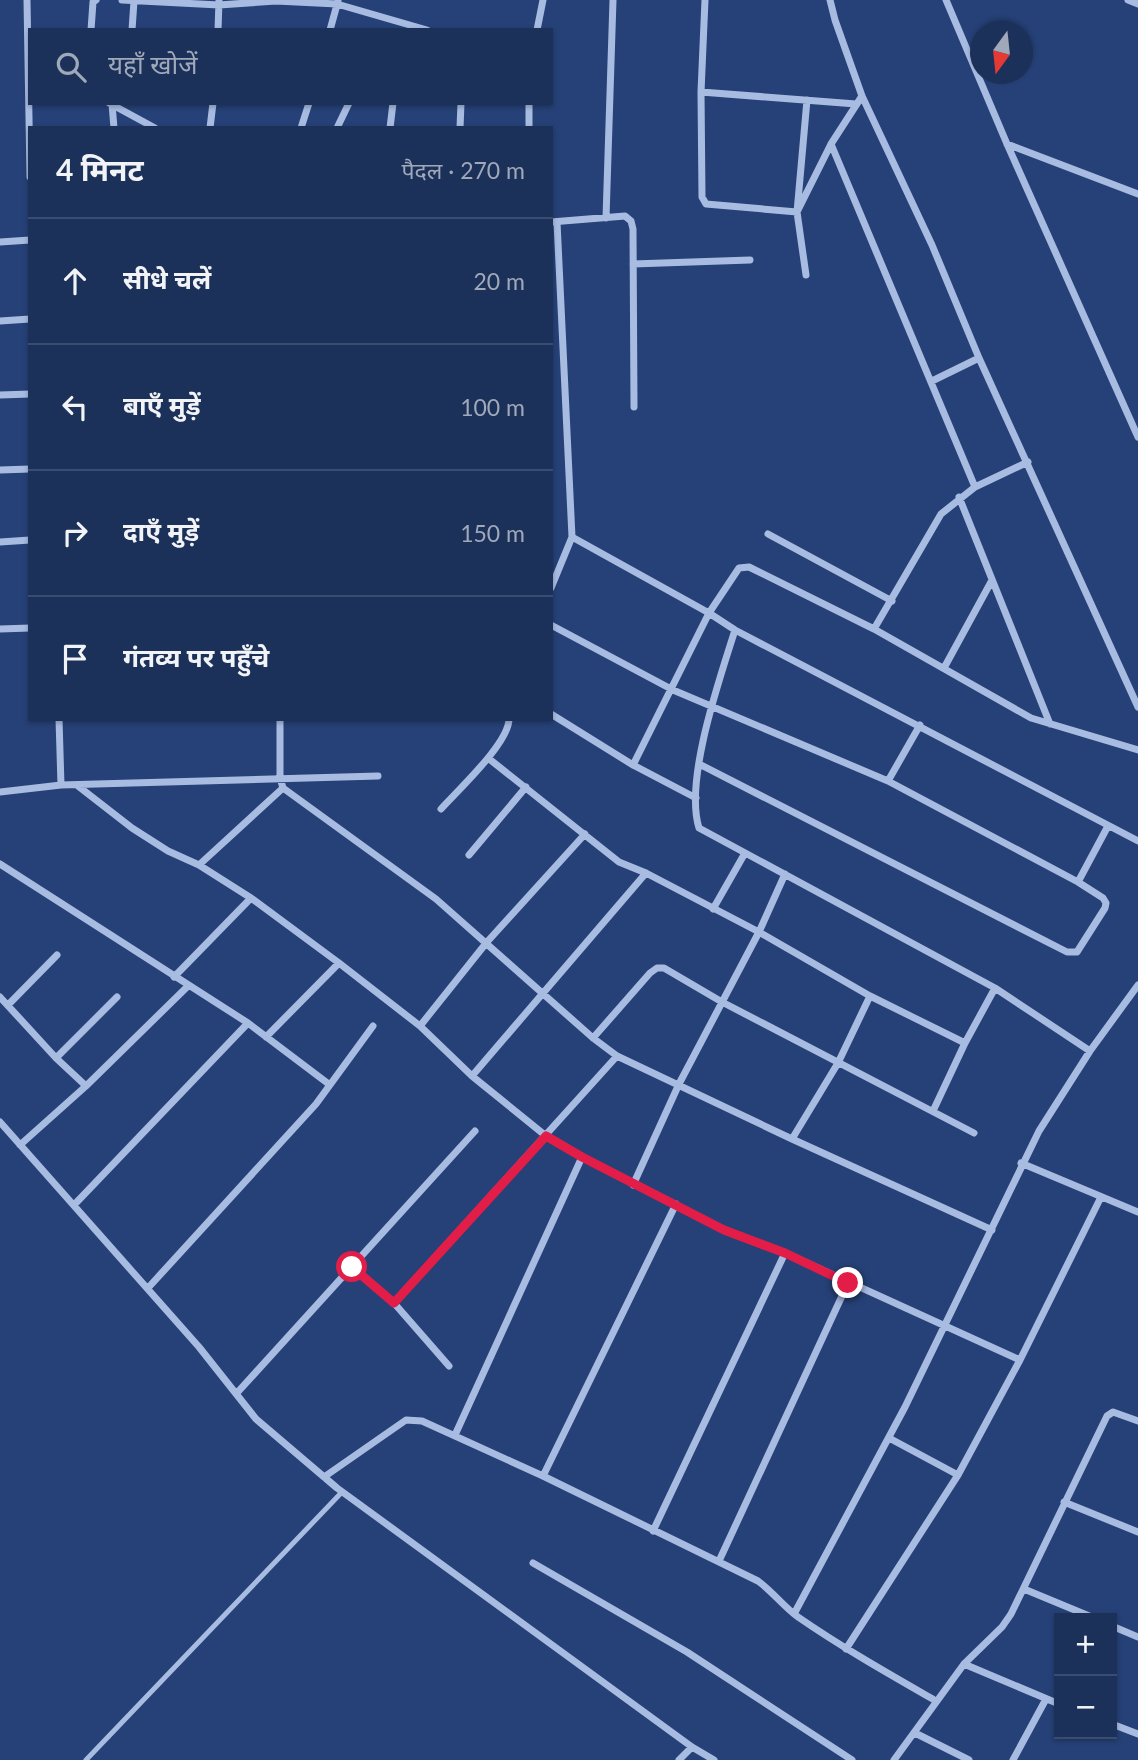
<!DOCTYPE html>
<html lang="hi">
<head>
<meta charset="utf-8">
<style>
	:root { --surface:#1c3159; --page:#25395f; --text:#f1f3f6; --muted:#a0a9ba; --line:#3a4c6f }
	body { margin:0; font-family:Lato,"Noto Sans Devanagari",sans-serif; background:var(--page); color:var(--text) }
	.controls { position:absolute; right:21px; bottom:21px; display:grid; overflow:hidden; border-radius:0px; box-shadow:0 2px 5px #0004 }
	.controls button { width:63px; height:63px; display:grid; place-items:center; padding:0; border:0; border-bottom:2px solid var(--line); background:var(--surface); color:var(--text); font:35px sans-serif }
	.compass { position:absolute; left:970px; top:21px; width:63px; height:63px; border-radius:50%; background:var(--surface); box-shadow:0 2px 5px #0004; rotate:195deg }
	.stop { position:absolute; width:21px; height:21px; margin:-16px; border:5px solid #e11d48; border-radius:50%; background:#fff }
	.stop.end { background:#e11d48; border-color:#fff; box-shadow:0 2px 7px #0008 }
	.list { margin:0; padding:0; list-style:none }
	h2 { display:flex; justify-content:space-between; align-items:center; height:91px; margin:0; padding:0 28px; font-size:30px }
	h2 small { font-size:23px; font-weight:400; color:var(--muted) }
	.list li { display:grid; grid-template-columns:46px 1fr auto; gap:21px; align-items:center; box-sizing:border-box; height:126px; padding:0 28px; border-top:2px solid var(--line) }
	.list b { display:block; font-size:26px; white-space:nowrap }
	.list em { font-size:23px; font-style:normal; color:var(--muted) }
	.icon { flex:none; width:38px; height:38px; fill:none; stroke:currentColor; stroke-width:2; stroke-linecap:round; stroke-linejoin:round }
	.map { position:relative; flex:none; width:1138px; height:1760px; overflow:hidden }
	.search { position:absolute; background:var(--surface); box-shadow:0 2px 5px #0004; left:28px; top:28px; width:525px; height:77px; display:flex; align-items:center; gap:18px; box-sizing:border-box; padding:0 24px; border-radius:0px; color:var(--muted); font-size:26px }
	.panel { position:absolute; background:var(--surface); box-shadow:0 2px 5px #0004; left:28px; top:126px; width:525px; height:595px; border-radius:0px }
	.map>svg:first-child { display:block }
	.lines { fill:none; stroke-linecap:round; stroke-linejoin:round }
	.lane { stroke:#a8bce2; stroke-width:5 }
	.street { stroke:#a8bce2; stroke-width:7 }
	.route { stroke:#e11d48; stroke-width:9 }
</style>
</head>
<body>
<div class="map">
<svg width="1138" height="1760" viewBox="0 0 1138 1760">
	<rect width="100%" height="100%" fill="#264177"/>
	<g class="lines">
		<path class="lane" d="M86,1760L342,1492"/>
		<path class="street" d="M27,0L30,177
			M122,0L219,5L276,1L337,4L427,30
			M705,0L701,92L702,197L706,204L797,212L831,144L862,96
			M830,0L835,20L862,96L932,245L979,358L1138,707
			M946,0L1007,144L1138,437
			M1128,0L1138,4
			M91,30L93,2L96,0
			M132,30L134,1
			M218,30L219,1
			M330,30L338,1
			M537,30L543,0
			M701,92L856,104
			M109,103L155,128
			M529,103V128
			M112,104L114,128
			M210,128L213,103
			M301,128L309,103
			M337,128L349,103
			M390,128L393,103
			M460,128L461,103
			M831,144L975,487
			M1007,144L1138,194
			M606,218L613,0
			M551,222L625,216L631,221L633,229L634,407
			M0,242L30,240
			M633,264L750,260
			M806,275L797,212L807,100
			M0,321L30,319
			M932,381L979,358
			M0,395L30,394
			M0,470L30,469
			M959,497L1050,724
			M768,534L892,601
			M572,537L709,613L735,630L1138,841
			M0,542L30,540
			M551,588L572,537L557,222
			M551,625L673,690L888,781L1078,882L1103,898L1106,903L1105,908L1077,952H1067L699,764
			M0,629L30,628
			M874,629L941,514L975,487L1028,462
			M735,630C720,678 684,780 699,828L995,988L1090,1051
			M944,668L991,582
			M551,714L633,765L696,798
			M59,719L61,785
			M280,719V778L283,788L436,899L593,1038L617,1056L792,1139L992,1230
			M488,758L619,862L646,873L759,932L870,996L965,1043
			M633,765L709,613L739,568L749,567L874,629L1031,718L1138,750
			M888,781L920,725
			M78,786L132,828L168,851L199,865L251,898L339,963L420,1026L472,1076L546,1136L582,1157L724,1230L785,1253L1020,1360
			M0,792L61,785L378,776
			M441,809C458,790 509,743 509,719
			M469,855L526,787
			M0,864L248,1023L330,1085
			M199,865L283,788
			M1078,882L1108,826
			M713,909L745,853
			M174,977L251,898
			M0,997L56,1058L86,1086
			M8,1005L57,955
			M420,1026L487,942L585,834
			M266,1037L339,963
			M593,1038L650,973L657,968H664L722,1002L974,1133
			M56,1058L117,997
			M472,1076L646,873
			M933,1111L965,1043L995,988
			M0,1122L199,1347L256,1419L337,1488L692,1747L714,1760
			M792,1139L838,1063L870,996
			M20,1145L86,1086L188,986
			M1021,1163L1138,1212
			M633,1185L679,1084L759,932L785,874
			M74,1205L248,1023
			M352,1267L394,1303L617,1056
			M148,1288L316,1104L373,1026
			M394,1303L449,1366
			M236,1394L475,1131
			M455,1435L582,1157
			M889,1438L958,1475
			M543,1476L676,1204
			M324,1477L406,1420L422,1421L543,1476L758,1581C773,1592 784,1607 798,1617C843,1648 889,1674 936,1701
			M1064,1502L1138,1532
			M653,1531L785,1253
			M719,1561L848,1283
			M533,1563L687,1652L852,1760
			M1024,1589L1094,1618
			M794,1614L905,1407L1039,1131L1090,1051L1138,985
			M1112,1626L1138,1637
			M846,1649L958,1475L1020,1360L1101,1197
			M964,1664L1059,1704
			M1112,1724L1138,1734
			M915,1733L969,1760
			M679,1760L692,1747
			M894,1760L964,1664L1002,1627L1011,1614L1107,1416L1113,1412L1138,1421
			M1013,1760L1046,1699"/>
	</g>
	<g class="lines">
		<path class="route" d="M352,1267L394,1303L546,1136L582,1157L724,1230L785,1253L848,1283"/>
	</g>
</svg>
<div class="controls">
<button>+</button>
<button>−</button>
</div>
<svg class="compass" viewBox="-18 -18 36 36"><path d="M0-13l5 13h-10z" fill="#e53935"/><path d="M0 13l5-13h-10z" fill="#a0a9ba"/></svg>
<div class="stop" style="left:352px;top:1267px"></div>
<div class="stop end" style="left:848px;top:1283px"></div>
<div class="search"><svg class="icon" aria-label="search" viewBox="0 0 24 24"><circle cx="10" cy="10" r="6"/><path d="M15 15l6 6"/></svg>यहाँ खोजें</div>
<section class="panel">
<h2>4 मिनट<small>पैदल · 270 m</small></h2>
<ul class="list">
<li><svg class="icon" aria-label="ahead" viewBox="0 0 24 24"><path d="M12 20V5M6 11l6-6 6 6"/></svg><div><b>सीधे चलें</b></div><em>20 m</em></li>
<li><svg class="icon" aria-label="left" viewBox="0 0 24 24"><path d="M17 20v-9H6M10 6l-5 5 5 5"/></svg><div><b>बाएँ मुड़ें</b></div><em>100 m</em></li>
<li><svg class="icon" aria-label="right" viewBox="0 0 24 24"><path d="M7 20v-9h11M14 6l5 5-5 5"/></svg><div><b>दाएँ मुड़ें</b></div><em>150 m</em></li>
<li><svg class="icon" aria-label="arrive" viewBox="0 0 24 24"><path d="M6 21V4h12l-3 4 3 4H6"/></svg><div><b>गंतव्य पर पहुँचे</b></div></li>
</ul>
</section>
</div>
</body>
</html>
